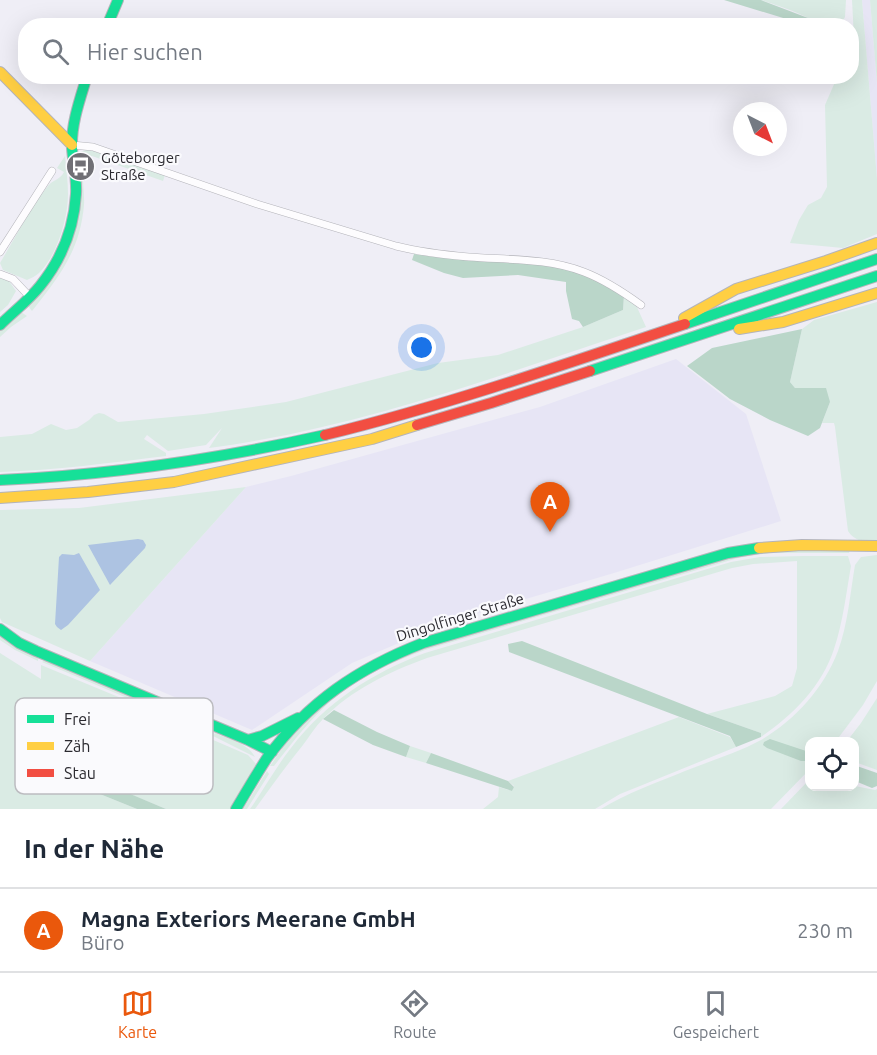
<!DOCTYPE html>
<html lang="de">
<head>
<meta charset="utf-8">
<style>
	:root { --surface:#fff; --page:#f2f2f3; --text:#1f2937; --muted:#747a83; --line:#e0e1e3; --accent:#ea580c }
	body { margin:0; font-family:Ubuntu,sans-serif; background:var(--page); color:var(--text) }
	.controls { position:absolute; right:18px; bottom:18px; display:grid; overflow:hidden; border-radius:12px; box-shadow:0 6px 24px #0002 }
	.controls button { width:54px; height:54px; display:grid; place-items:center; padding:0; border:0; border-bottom:2px solid var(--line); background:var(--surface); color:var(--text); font:30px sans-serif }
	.compass { position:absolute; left:733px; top:102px; width:54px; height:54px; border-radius:50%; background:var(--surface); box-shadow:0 6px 24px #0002; rotate:138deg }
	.you { position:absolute; left:422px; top:348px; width:21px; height:21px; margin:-15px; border:4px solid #fff; border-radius:50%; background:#1a73e8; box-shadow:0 0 0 9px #1a73e833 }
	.badge { display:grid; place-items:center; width:39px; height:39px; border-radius:50%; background:var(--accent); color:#fff; font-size:20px; font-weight:700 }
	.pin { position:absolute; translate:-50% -50px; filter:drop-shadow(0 2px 3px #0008) }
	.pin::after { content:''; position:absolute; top:32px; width:21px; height:18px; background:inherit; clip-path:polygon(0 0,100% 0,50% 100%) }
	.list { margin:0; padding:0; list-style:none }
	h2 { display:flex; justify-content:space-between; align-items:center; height:78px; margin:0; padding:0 24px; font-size:26px }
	h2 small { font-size:20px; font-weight:400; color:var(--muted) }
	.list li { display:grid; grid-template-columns:39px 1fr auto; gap:18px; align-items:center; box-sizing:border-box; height:84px; padding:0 24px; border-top:2px solid var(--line) }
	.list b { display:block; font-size:22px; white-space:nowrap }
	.list p { margin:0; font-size:20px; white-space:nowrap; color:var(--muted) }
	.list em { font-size:20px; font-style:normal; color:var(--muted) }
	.icon { flex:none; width:33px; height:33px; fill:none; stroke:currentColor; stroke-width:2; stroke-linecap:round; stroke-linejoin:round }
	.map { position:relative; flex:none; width:877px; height:809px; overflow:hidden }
	.search { position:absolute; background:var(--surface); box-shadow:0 6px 24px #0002; left:18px; right:18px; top:18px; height:66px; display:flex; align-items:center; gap:15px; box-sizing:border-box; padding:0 21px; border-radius:24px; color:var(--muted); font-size:22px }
	.sheet { height:162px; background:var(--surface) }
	nav { display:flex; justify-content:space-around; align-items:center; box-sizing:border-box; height:84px; border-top:2px solid var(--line); background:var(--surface); font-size:16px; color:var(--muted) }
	nav a { display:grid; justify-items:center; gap:3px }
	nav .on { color:var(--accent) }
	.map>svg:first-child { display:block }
	.built { fill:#e7e5f5 }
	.green { fill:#daebe4 }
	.forest { fill:#bad6c9 }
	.water { fill:#adc3e2 }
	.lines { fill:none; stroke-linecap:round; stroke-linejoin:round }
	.street-casing { stroke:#b4b4ba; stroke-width:8 }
	.fast-casing { stroke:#b4b4ba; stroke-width:12 }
	.slow-casing { stroke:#b4b4ba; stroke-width:12 }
	.jam-casing { stroke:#b4b4ba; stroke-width:12 }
	.street { stroke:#fdfcfe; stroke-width:7 }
	.fast { stroke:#16e098; stroke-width:10 }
	.slow { stroke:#ffcf43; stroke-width:10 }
	.jam { stroke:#f24e42; stroke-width:10 }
	.labels { text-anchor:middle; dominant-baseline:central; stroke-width:4.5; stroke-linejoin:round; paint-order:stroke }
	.poi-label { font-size:15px; fill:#2b2a30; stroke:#fafafd; text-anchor:start }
	.street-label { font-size:15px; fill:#2b2a30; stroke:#fafafd }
	.key { fill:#fafafd; stroke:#bcbcc0; stroke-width:1.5 }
	.key-label { font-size:16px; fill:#2b2a30 }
</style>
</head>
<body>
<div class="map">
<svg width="877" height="809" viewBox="0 0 877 809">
	<rect width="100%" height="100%" fill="#efeef6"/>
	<path class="built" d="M862,0H870L877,83V179Z
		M676,359L746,414L781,521L614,573L448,622L352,663L252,730L90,661L246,487L291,476L540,407Z"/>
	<path class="green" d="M761,0H846L845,17L840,25H818C809,15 775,5 761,0Z
		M852,0H862L877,179V234L843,248L790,243L799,220L808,205L821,198L827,187L825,105L835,82V77L852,76V39L854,38Z
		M870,0H877V83Z
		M86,150H91L100,153L165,175L163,181L92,156L85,159C80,169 85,192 84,205C80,251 59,277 32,311L28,306L65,254L78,157L80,152Z
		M65,156C66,168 68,181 68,194C68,218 57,256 39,273C36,276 31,278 27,280L3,270L0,263C15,238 29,210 47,187C52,180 60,180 64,172L57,168Z
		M0,276L9,281L16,291L8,305L0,312Z
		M624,295L636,305L646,327C503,374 360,428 209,448L222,428L221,429L206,445L168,451L147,435L144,439L166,453V456C110,463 56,470 0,472V437L32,434L51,424L66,430L77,428L89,420L94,415L99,413L104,414L118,422L204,414L286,402L438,363L498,355L583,327L623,310Z
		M877,302V542C865,542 855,542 848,531L835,427L834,423H822L830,402L795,388L790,382L802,329L814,320Z
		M21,312L27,316L11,327L0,337V330Z
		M246,487L90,661L2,622L0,618V510L79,508Z
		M761,550H850L849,553H769L738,558L425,650C392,662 359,677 332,700C310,719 292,743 274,766H270L286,743L319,707L364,674L407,653L733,555Z
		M877,555V681L863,705L836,741L810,742L809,770L771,809H601C627,793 656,783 685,771C710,761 737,753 761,740C795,720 824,688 838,651C848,624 850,594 855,565L861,557Z
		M803,556H848L851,566C846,594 843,622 834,649C822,686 793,715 761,737V733L707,714L775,696L792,686L797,668V561L753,564L732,568L427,658C389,672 351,690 323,719C315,727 309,737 303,745C286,766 271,787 255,809H250C264,789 276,767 291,748C326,702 372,673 425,653L731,562L760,557Z
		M0,636L11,643L38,657V661L15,650L0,640Z
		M0,653L41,679V665L184,724L204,736L248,755L256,764L231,809H166L38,756V769L137,809H0Z
		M45,660L186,719L206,729L204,733L184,722L42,662Z
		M877,698V770L855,762L854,742L847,741L861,723Z
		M679,717L730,737L736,747L640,786L620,794L595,809H483L498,797L499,787L512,791L514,786L508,781Z
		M215,733C228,739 248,743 255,757L213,736Z
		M410,746L431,753L426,763L406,757Z
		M267,771L269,774L247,809H243Z
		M809,780L810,786H855L875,790L877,789V809H781Z"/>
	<path class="forest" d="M724,0H761L808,18L815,22L818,25H806Z
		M414,254L435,257L528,262L557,266L596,279L624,295L623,310L583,327L579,321L572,319L566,291V282L518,275L463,278L444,273L412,260Z
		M802,329L790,382L795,388H826L830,402L820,428L808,436L770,420L730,399L687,366L712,348Z
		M522,641L707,714L761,733V737L736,747L730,736L509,652L508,644Z
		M334,710L377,732L410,746L406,757L373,745L323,719Z
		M770,739L806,751L808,753L805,761H801L767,748L763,745L764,742Z
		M431,753L508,781L514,787L512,791L426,763Z
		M38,755L166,809H137L38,769Z
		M854,765L877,773V786L872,788L855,781Z"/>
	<path class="water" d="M138,539L143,540L146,545L145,548L110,585L88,545Z
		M79,553L100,590L68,625L61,630L57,627L55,624L59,557L62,554L74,555Z"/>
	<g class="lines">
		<defs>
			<path id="street" d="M72,145L93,147L257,204L396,246C420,252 445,255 469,257C508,260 548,258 584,272C605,280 623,292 641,305
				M0,252L52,171
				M0,274L13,279L29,296"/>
			<path id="fast" d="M107,26L118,0
				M685,324L877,259
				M0,325C13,312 28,301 40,286C61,260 74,228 76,194C77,178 73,163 72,148C71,124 80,99 87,76
				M590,371L877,276
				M0,480C110,475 218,459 325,435
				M0,629L19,643L36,651L248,740L272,752
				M248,740L262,736L298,718
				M236,809C246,792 256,775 267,758C308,702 359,668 423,643L728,553L759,548"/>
			<path id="slow" d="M0,72L72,145
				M684,318L736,289L826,261L877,243
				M739,329L783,322L877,293
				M0,498L88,492L174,482L372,439L417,425
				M759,548L802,545L877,546"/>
			<path id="jam" d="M417,425L491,403L590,371
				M325,435C447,405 566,364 685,324"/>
		</defs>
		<use href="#street" class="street-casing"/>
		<use href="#fast" class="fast-casing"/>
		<use href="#slow" class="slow-casing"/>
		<use href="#jam" class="jam-casing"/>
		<use href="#street" class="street"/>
		<use href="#fast" class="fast"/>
		<use href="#slow" class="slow"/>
		<use href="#jam" class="jam"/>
	</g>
	<defs>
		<symbol id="bus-disc" viewBox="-11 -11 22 22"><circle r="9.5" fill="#706f75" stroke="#fafafd"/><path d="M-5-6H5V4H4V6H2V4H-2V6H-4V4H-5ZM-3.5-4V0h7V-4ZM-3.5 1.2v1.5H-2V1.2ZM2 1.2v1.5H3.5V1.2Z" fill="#fff"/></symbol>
	</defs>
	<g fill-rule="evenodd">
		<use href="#bus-disc" x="64" y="150" width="33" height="33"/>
	</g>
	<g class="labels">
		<g class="poi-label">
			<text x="101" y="157">Göteborger<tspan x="101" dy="17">Straße</tspan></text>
		</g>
		<g class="street-label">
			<text transform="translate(460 617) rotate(-17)">Dingolfinger Straße</text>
		</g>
	</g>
	<rect x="15" y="698" width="198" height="96" rx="9" class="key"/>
	<rect x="27" y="715" width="27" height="8" fill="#16e098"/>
	<rect x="27" y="742" width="27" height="8" fill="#ffcf43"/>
	<rect x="27" y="769" width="27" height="8" fill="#f24e42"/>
	<g class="key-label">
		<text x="64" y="725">Frei</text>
		<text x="64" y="752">Zäh</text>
		<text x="64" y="779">Stau</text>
	</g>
</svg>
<div class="controls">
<button><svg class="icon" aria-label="locate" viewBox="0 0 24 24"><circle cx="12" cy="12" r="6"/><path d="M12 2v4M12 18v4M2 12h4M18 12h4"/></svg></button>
</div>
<svg class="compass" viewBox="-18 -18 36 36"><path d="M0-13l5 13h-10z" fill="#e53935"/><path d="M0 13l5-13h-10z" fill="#747a83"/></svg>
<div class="you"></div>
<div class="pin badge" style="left:550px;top:532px">A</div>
<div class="search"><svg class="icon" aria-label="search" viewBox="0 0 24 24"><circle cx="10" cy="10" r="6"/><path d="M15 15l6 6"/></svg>Hier suchen</div>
</div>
<section class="sheet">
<h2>In der Nähe<small></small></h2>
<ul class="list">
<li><span class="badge">A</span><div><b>Magna Exteriors Meerane GmbH</b><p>Büro</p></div><em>230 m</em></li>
</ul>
</section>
<nav>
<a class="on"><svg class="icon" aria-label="map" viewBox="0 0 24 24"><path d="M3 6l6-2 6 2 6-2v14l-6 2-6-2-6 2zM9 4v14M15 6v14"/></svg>Karte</a>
<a><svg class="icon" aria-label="directions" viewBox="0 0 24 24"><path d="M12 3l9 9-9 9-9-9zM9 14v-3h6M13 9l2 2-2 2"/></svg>Route</a>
<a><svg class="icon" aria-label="saved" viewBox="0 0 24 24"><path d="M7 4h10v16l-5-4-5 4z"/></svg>Gespeichert</a>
</nav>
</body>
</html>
